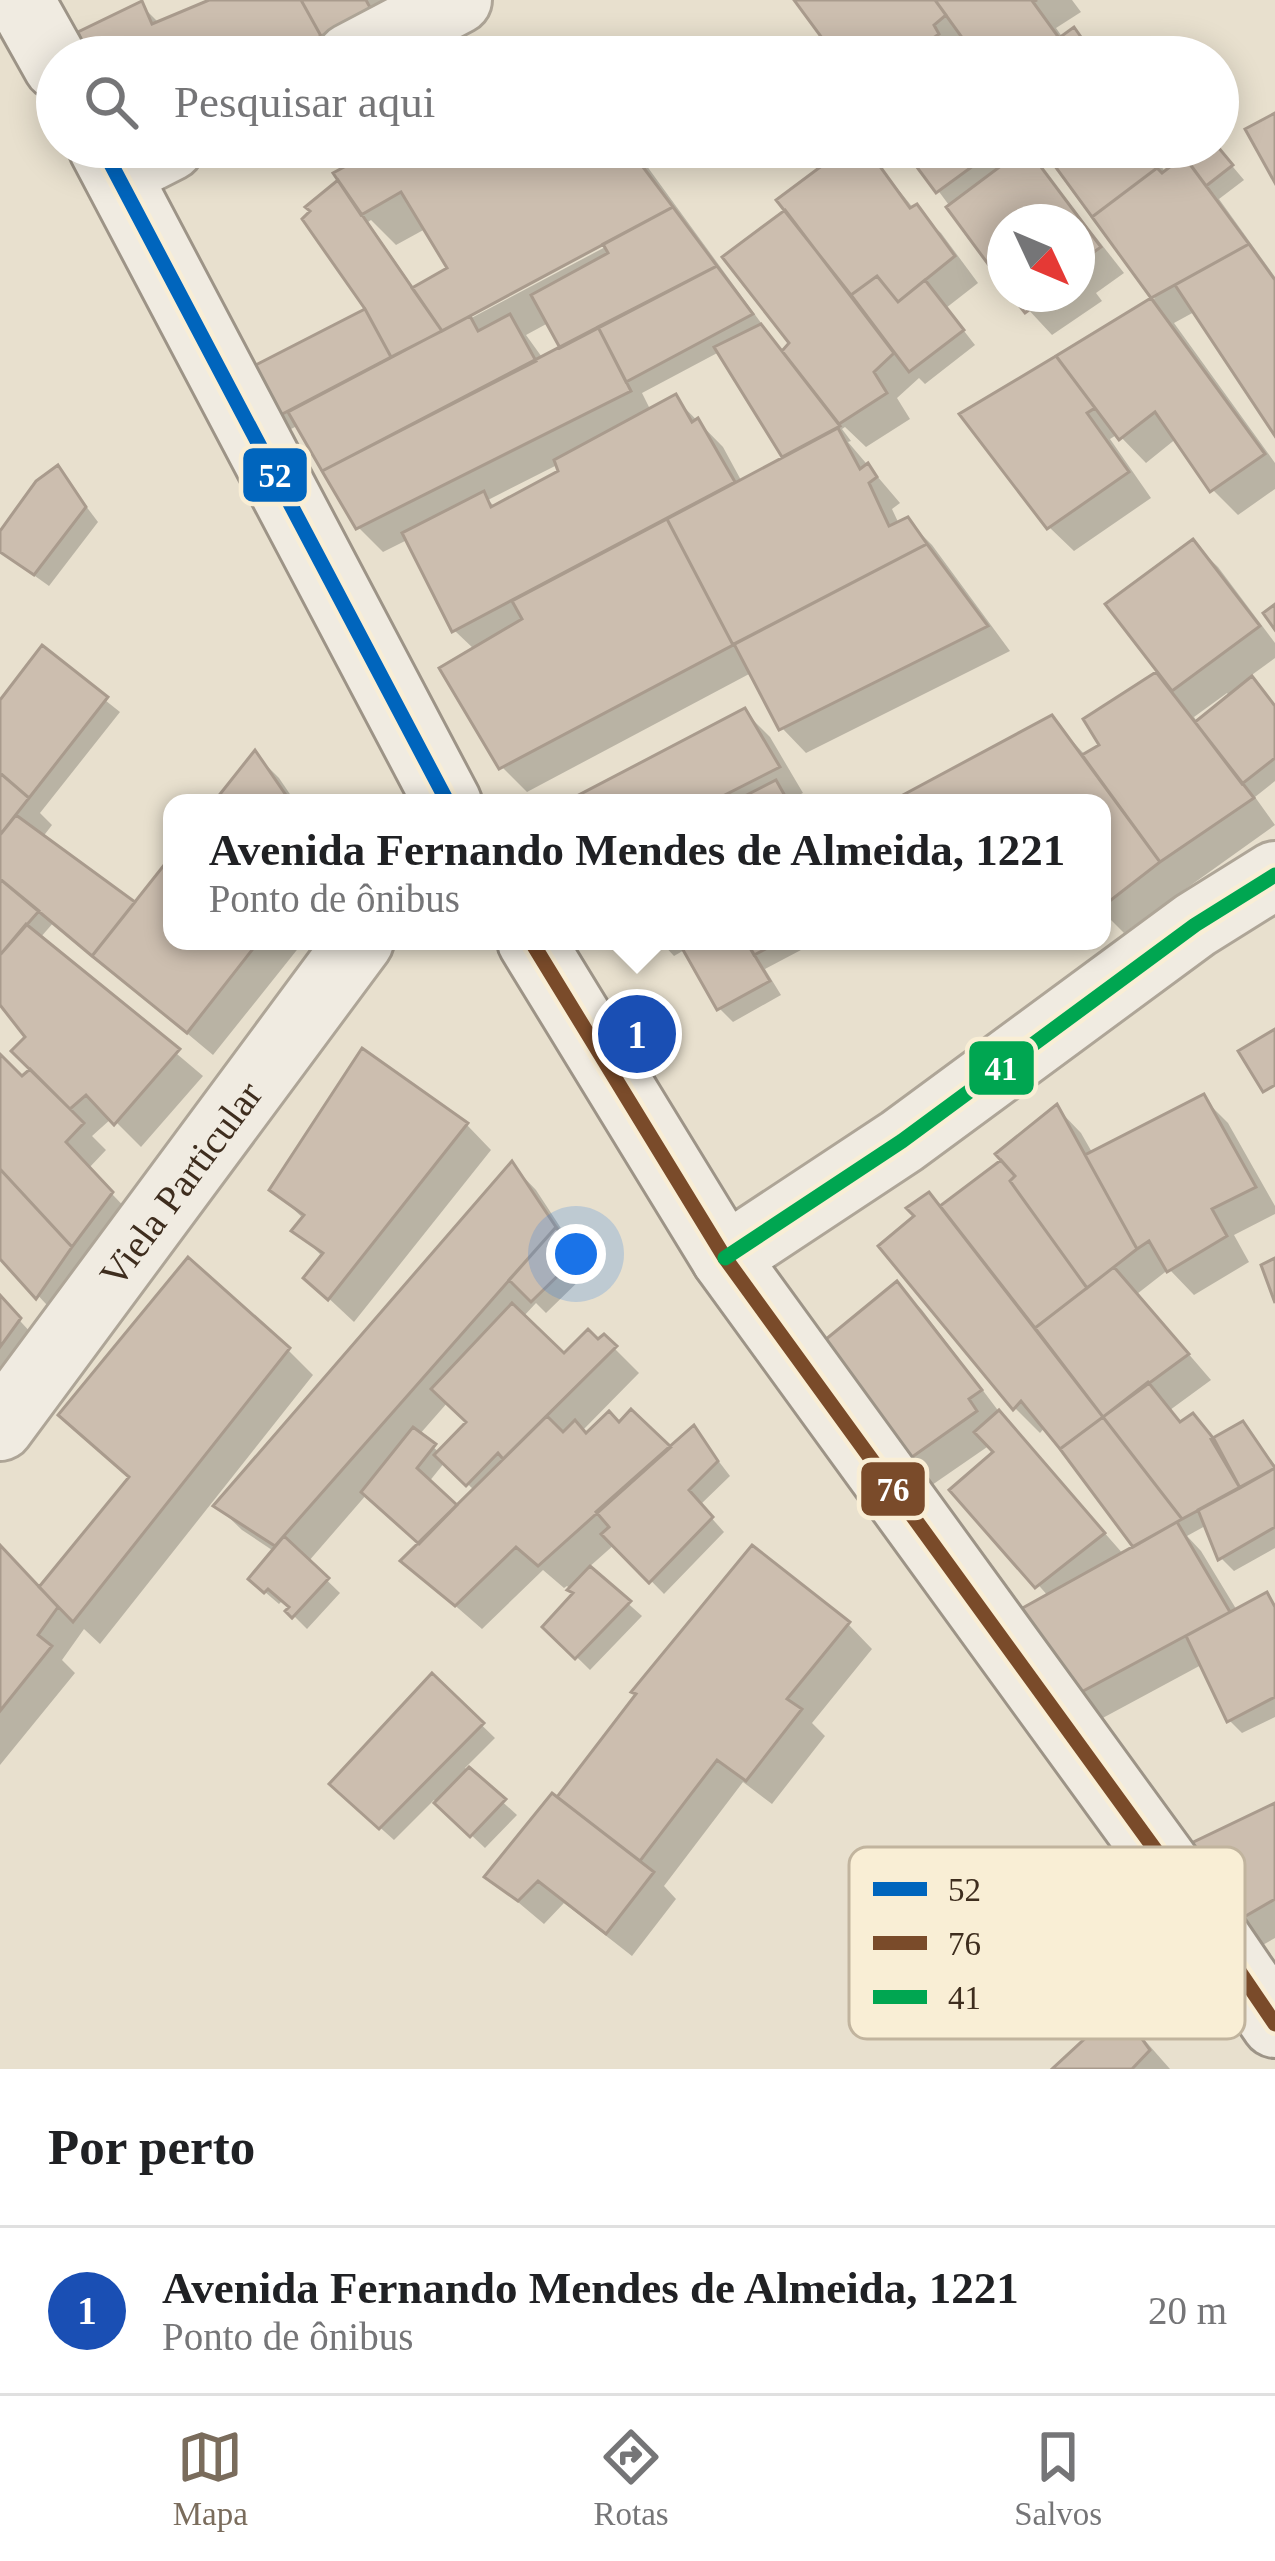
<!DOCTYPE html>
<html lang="pt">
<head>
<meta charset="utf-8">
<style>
	:root { --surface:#fff; --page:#f2f2f2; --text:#202124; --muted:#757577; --line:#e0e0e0; --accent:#7a6c5c }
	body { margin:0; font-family:"Times New Roman",serif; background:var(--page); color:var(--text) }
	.compass { position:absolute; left:987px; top:204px; width:108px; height:108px; border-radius:50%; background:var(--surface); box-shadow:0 6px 30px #0003; rotate:134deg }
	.you { position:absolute; left:576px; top:1254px; width:42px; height:42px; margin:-30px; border:9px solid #fff; border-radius:50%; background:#1a73e8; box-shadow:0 0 0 18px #1a73e833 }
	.badge { display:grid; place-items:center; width:78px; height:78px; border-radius:50%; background:var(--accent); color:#fff; font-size:39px; font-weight:700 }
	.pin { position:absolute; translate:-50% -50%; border:6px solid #fff; box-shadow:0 3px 12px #0006 }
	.popup { position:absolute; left:163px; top:794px; width:948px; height:156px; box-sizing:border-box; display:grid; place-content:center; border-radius:24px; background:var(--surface); filter:drop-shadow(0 3px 9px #0005); font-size:39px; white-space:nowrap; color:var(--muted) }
	.popup b { font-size:45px; color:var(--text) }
	.popup::after { content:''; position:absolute; left:50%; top:100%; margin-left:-24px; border:24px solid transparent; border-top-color:var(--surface) }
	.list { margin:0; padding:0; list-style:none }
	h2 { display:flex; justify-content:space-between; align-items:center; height:156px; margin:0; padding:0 48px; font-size:51px }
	h2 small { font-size:39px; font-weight:400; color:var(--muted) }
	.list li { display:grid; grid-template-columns:78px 1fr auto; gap:36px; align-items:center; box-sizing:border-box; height:168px; padding:0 48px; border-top:3px solid var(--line) }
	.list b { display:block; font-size:45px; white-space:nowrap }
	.list p { margin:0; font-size:39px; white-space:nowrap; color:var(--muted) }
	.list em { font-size:39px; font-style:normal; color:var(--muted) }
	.icon { flex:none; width:66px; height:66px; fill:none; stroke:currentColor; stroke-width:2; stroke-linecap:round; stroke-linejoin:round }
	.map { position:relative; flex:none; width:1275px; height:2069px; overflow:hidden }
	.search { position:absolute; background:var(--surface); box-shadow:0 6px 30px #0003; left:36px; right:36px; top:36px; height:132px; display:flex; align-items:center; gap:30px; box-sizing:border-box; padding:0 42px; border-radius:66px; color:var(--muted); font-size:45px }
	.sheet { height:324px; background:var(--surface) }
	nav { display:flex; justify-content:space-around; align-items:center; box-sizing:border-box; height:168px; border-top:3px solid var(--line); background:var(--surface); font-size:33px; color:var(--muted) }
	nav a { display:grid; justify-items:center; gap:6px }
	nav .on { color:var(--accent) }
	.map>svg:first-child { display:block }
	.shadow { fill:#0003; fill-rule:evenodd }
	.building { fill:#ccbeaf; stroke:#a99b8d; stroke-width:3 }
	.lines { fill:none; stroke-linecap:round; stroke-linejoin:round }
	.street-casing { stroke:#aea597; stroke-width:72 }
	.secondary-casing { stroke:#9d9487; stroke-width:72 }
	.street { stroke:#f0ebe1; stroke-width:66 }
	.secondary { stroke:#f0ebe1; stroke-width:66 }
	.bus-1-casing { stroke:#f9eed5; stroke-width:24 }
	.bus-2-casing { stroke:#f9eed5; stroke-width:24 }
	.bus-3-casing { stroke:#f9eed5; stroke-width:24 }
	.bus-1 { stroke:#0065bd; stroke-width:15 }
	.bus-2 { stroke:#7a4b2a; stroke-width:15 }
	.bus-3 { stroke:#00a651; stroke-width:15 }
	.labels { text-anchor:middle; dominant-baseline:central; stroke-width:9; stroke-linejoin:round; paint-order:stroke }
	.street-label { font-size:39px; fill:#3e2d1e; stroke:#f9eed5 }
	.key { fill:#f9eed5; stroke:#c1b49e; stroke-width:3 }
	.key-label { font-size:33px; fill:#3e2d1e }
	.line-badge { stroke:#f9eed5; stroke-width:4.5 }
	.badge-label { font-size:33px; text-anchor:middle; font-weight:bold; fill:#fff }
</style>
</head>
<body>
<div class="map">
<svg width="1275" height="2069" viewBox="0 0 1275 2069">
	<rect width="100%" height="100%" fill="#e8e0ce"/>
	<path class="shadow" d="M212,0H388L378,5L396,38L352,57H92L141,5L160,24Z
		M797,0H1072L1081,12L1056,28L1063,38L1074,31L1100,57H980L969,41L957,51L961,57H839Z
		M388,147H633L783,353L793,343L789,211L852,147H864L914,209L941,233L978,283L946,308L975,345L925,384L919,378L897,398L910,419L866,447L845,427L842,429L851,441L848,442L900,503L892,509L899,524L907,520L932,545L1010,651L806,753L782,728L751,673L527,792L502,767L475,650L455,631L409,539L383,552L358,527L299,425L283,433L269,420L369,310L306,219ZM371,220L396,245L427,228L451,269L415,290L368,222ZM604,241L609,245L445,332L442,327ZM550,322L564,349L544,360L526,335ZM721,351L788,458L742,482L723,447L675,398L651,411L642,393ZM559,464L562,472L496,508L488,500Z
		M906,147H1025L1124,273L1096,293L1102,301L1052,335L1014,294H1077V222H1005V281Z
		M1045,147H1147L1166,173L1228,161L1244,180L1219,199L1275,277V431L1196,311L1174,323L1275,463V489L1238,515L1213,490L1177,438L1146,463L1118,434L1110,439L1151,498L1074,551L1049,527L963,415L1155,298Z
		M58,469L98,522L49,586L0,551V536Z
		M1193,543L1218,567L1275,643V658L1249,677L1275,706V781L1255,797L1275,825L1124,933L1102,911V803H894L1052,719L1086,756L1103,746L1087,720L1160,673ZM1227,693L1230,697L1198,723L1194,717Z
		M42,650L120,712L40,813L52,825L42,838L135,906L172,859V941H304L213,1055L54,922L40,938L203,1076L141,1147L112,1118L92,1136L106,1150L88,1169L136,1219L62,1321L0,1255V1057L22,1080L35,1070L29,1037L0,1002V705Z
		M745,712L770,737L803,793L791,799L795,803H581Z
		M255,754L279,778L296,803H216Z
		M660,941H818L765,969L781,995L733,1022L719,1008L686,949L674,956Z
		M363,1052L467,1125L491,1150L354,1322L307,1278L323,1257L295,1230L304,1219L273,1190Z
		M1203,1098L1228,1123L1275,1206V1214L1234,1235L1249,1262L1194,1295L1169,1269L1137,1294L1211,1380L1170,1410L1181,1424L1215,1442L1242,1425L1275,1465V1548L1234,1571L1221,1558L1207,1525L1187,1536L1201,1551L1238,1612L1267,1596L1275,1604V1717L1242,1733L1229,1720L1203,1664L1099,1720L1074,1695L1049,1597L954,1490L997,1452L990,1445L932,1485L907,1460L897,1285L922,1310L1003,1417L1124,1555L1137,1548L1046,1426L1040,1433L1015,1408L882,1247L941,1209L1005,1160L1057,1108L1081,1133L1093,1154Z
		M512,1165L536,1190L589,1271L546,1313L536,1303L523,1317L565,1357L604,1338L639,1373L582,1431L587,1436L620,1426L670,1450L694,1429L730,1476L700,1505L724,1532L664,1594L615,1544L588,1568L642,1616L590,1670L546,1627L576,1594L567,1586L564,1588L543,1570L482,1629L404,1561L422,1544L367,1494L308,1562L340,1593L307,1629L289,1611L293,1608L283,1600L279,1604L265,1592L275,1552L242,1530L217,1506ZM448,1402L469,1423L440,1453L419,1435ZM445,1462L475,1491L457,1509L428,1483Z
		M0,1299L32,1334L0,1378Z
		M288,1350L313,1375L100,1644L84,1629L62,1660L75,1673L0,1765V1548L40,1590Z
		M848,1624L872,1649L812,1723L825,1736L772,1804L743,1782L664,1886L676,1899L632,1956L564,1903L544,1924L488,1877L557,1802Z
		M432,1677L495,1738L465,1768L517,1815L485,1848L434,1800L394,1840L346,1797Z
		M1275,1806V1938L1247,1954L1222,1929Z
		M1119,2011L1170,2069H1057Z"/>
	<path class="building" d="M209,0H301L321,36L276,57H89L78,32L142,1L152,24Z
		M301,0H366L373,13L321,36Z
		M794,0H935L946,15L934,25L939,34L906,57H836Z
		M935,0H1037L1033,2L1059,38L1074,27L1095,57H976Z
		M1275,113V183L1245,129Z
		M381,147H628L673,207L442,331L412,288L447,268L401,192L361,215L333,173Z
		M847,147H866L910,208L917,204L955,256L898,302L877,276L851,295L776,200Z
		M902,147H999L936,193Z
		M1026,147L1101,247L1077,264V222H1005V287L946,207Z
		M1041,147H1142L1157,168L1092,217Z
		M1211,147H1218L1233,165L1206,186L1189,163Z
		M1184,156L1249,244L1151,298L1092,217L1157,168L1162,173Z
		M338,180L442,331L391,357L365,309L302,219L310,211L305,207Z
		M673,207L717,266L560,348L531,295L608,253L603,244Z
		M785,210L894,353L874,372L887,393L839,424L782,351L789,343L722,257Z
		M1249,244L1275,280V436L1175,285Z
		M717,266L753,314L626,382L598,327Z
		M877,276L898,302L925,280L964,330L909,372L851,295Z
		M1010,294H1051L1025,313Z
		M1151,298L1265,454L1210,492L1155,412L1119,440L1056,356Z
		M365,309L391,357L267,422L242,372Z
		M510,314L536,361L322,471L288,412L470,316L478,331Z
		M761,324L840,426L782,457L714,347Z
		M598,327L631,391L356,529L322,471Z
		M1056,356L1095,408L1087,413L1129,472L1047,529L959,414Z
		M676,394L692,422L698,418L735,482L452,632L402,533L484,491L491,507L558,471L554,460Z
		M838,428L860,469L868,463L877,477L869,483L889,526L908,517L927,544L733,645L667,519Z
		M58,465L86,507L34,575L0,552V531L36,481Z
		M667,519L733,645L499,769L439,668L522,619L512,601Z
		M1193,539L1260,626L1172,691L1105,604Z
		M927,544L988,626L779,730L734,644Z
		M1275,604V630L1263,613Z
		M42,645L108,697L29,798L0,773V700Z
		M1156,672L1254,798L1160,862L1082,755L1099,745L1083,719Z
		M1252,676L1275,706V758L1242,784L1195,722Z
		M745,708L780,767L709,803H578L575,797Z
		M1052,715L1160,862L1102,907V803H888Z
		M255,750L290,801L213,803Z
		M0,773L29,798L0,835Z
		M776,780L789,803H731Z
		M16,815L135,902L92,956L0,879V835Z
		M172,855V941H259L187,1033L92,956Z
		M0,879L39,911L0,955Z
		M26,924L180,1049L114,1125L86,1095L70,1109L11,1051L25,1037L0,1005V955Z
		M678,941H746L770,981L717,1010Z
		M746,941H781L754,955Z
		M1275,1029V1085L1263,1092L1238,1051Z
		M362,1048L468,1123L328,1300L303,1278L323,1253L291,1231L304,1215L269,1190Z
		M0,1054L22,1076L30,1069L84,1123L66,1142L113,1192L72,1247L0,1169Z
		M1204,1094L1256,1187L1212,1209L1227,1236L1167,1272L1149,1241L1137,1249L1085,1155Z
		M1057,1104L1137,1249L1087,1288L1010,1181L1015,1176L995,1154Z
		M1001,1160L1015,1176L1010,1181L1087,1288L1035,1328L940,1206Z
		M512,1161L556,1227L275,1546L213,1506Z
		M0,1169L72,1247L36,1299L0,1259Z
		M929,1192L1103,1417L1060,1449L1021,1401L1013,1410L878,1246L914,1216L906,1208Z
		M556,1227L578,1256L531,1302L509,1280Z
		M188,1257L290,1348L73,1622L39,1587L129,1477L58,1415Z
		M1275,1258V1303L1261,1265Z
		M1114,1267L1189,1354L1103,1417L1035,1328Z
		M897,1281L982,1390L969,1399L977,1411L905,1462L814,1349Z
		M0,1295L21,1318L0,1347Z
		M512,1303L564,1353L588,1329L598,1339L604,1334L617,1346L503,1459L498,1453L466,1486L434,1455L466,1422L431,1389Z
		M1148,1382L1180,1422L1193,1413L1214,1439L1240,1488L1182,1519L1103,1417Z
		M631,1409L671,1447L538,1566L516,1547L455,1606L400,1561L547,1416L563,1432L575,1420L586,1433L609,1411L619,1422Z
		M999,1410L1105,1533L1035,1588L949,1490L993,1452L974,1432Z
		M1103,1417L1182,1519L1133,1547L1060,1449Z
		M1243,1421L1275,1468L1240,1488L1211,1439Z
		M694,1425L718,1461L689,1490L713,1517L649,1583L601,1534L609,1527L596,1512Z
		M413,1427L436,1444L417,1468L457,1505L419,1544L361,1492Z
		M1275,1468V1527L1218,1560L1198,1510Z
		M1177,1522L1230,1612L1072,1697L1019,1610Z
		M284,1536L329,1578L292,1618L285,1611L289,1607L268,1589L264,1593L248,1579Z
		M0,1545L58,1607L38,1635L52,1646L0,1711Z
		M752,1545L850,1622L787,1699L802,1709L746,1781L717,1760L640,1861L557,1797L636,1694L631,1692Z
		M590,1566L631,1601L575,1659L542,1627L573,1593L567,1590Z
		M1267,1592L1275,1607V1697L1227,1722L1186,1636Z
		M432,1673L484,1723L379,1829L329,1784Z
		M469,1767L506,1799L470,1837L434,1803Z
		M552,1793L654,1872L606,1934L538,1881L518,1901L484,1877Z
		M1275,1803V1899L1220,1931L1179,1849Z
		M1119,2007L1150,2050L1132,2069H1052Z"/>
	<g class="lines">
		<defs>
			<g id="street">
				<path d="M350,57L458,0"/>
				<path d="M117,174L170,147"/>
				<path d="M725,1258L902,1141L1195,925L1275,875"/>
				<path id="s1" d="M0,1427L360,941"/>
			</g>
			<path id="secondary" d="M20,0L57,66
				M102,147L448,803
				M531,941L725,1258L1175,1877L1275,2024"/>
		</defs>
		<use href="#street" class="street-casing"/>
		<use href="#secondary" class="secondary-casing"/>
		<use href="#street" class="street"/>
		<use href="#secondary" class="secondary"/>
		<defs>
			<path id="bus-1" d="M102,147L448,803"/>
			<path id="bus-2" d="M531,941L725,1258L1175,1877L1275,2024"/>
			<path id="bus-3" d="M725,1258L902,1141L1195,925L1275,875"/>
		</defs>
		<use href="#bus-1" class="bus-1-casing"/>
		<use href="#bus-2" class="bus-2-casing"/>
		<use href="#bus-3" class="bus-3-casing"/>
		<use href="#bus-1" class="bus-1"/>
		<use href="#bus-2" class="bus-2"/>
		<use href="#bus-3" class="bus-3"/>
	</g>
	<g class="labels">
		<g class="street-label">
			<text stroke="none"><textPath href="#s1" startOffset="303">Viela Particular</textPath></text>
		</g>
	</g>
	<rect x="849" y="1847" width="396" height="192" rx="18" class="key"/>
	<rect x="873" y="1882" width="54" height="14" fill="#0065bd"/>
	<rect x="873" y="1936" width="54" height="14" fill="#7a4b2a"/>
	<rect x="873" y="1990" width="54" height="14" fill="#00a651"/>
	<g class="key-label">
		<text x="948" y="1901">52</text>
		<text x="948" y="1955">76</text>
		<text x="948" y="2009">41</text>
	</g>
	<g class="line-badge">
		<rect x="241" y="446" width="68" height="58" rx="12" fill="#0065bd"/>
		<rect x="967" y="1039" width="69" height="58" rx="12" fill="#00a651"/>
		<rect x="859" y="1460" width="68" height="58" rx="12" fill="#7a4b2a"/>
	</g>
	<g class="badge-label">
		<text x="275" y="487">52</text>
		<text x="1001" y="1080">41</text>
		<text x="893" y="1501">76</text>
	</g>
</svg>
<svg class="compass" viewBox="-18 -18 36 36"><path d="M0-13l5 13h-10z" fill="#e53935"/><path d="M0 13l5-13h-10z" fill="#757577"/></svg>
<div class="you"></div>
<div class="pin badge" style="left:637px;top:1034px;background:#1a4fb4">1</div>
<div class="popup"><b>Avenida Fernando Mendes de Almeida, 1221</b>Ponto de ônibus</div>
<div class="search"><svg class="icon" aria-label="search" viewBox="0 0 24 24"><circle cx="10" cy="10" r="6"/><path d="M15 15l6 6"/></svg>Pesquisar aqui</div>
</div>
<section class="sheet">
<h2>Por perto<small></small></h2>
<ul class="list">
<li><span class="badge" style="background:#1a4fb4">1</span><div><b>Avenida Fernando Mendes de Almeida, 1221</b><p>Ponto de ônibus</p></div><em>20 m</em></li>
</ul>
</section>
<nav>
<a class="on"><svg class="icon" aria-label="map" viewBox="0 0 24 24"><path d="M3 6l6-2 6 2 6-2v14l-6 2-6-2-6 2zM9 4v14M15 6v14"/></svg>Mapa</a>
<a><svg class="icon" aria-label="directions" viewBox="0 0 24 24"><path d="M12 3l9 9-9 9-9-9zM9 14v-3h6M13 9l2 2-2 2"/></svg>Rotas</a>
<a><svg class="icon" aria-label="saved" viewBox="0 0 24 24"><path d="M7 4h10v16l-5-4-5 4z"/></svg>Salvos</a>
</nav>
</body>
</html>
